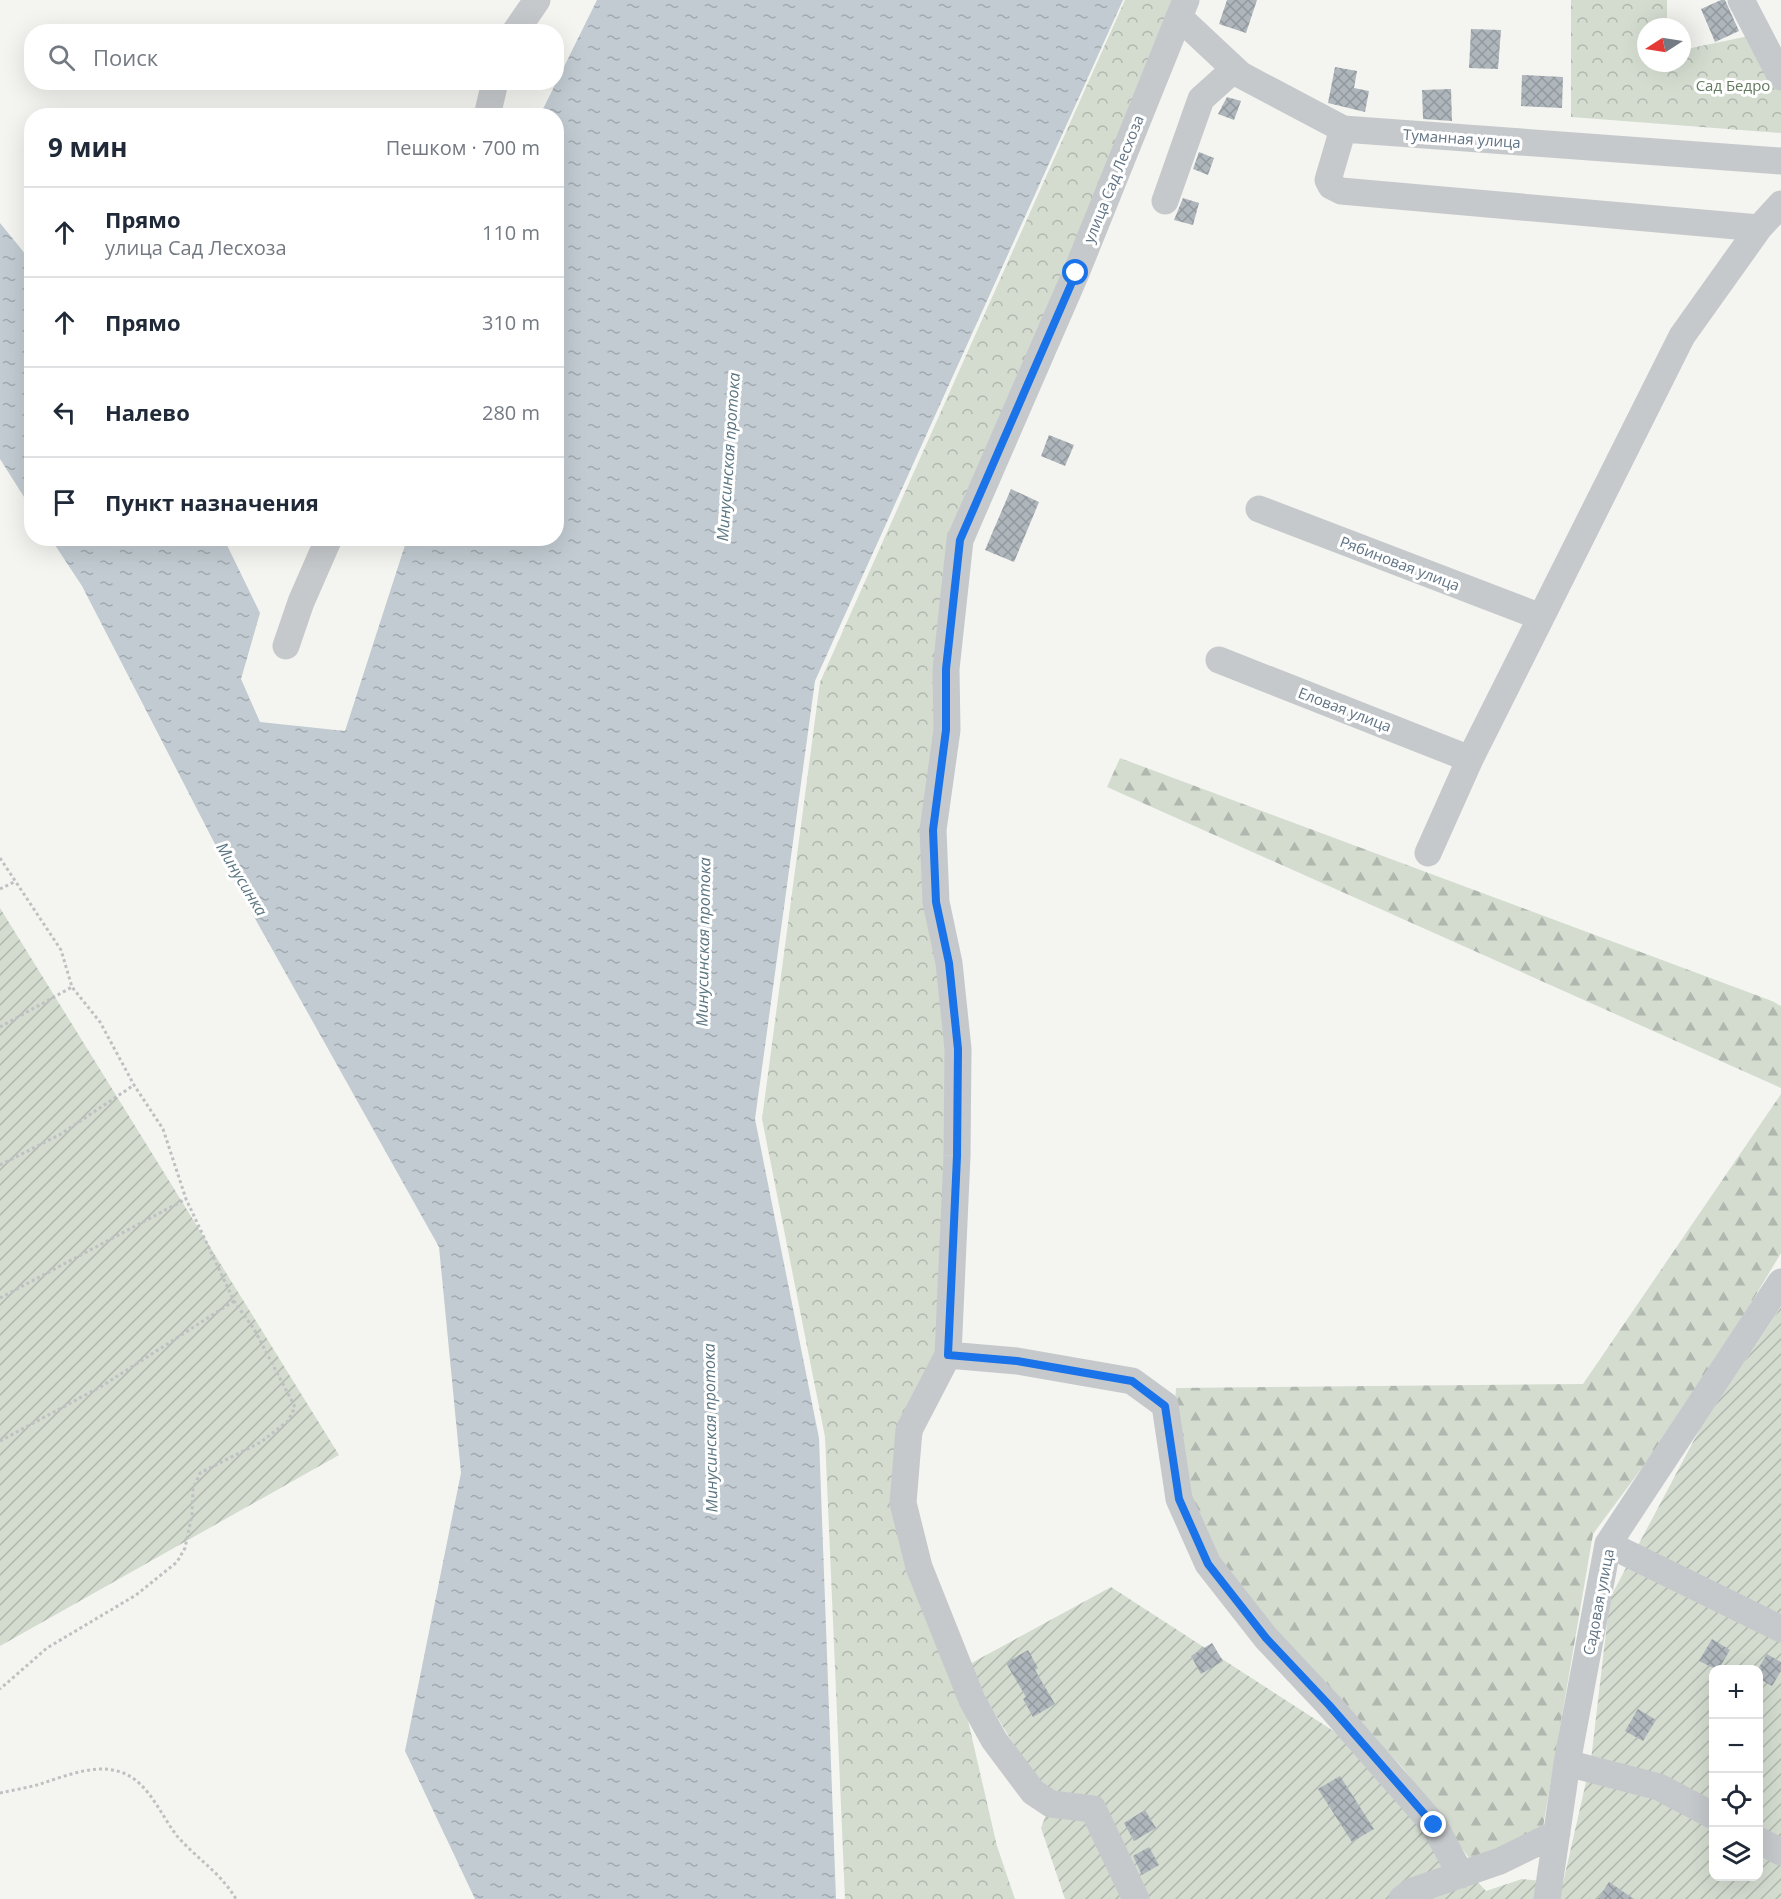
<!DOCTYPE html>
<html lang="ru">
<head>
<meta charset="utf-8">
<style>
	:root { --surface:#fff; --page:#f2f2f3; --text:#1f2937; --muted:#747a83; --line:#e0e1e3 }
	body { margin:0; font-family:"Open Sans",sans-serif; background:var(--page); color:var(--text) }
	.controls { position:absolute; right:18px; bottom:18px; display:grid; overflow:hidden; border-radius:12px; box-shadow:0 6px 24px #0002 }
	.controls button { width:54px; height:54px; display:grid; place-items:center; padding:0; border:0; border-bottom:2px solid var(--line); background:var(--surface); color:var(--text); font:30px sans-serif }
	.compass { position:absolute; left:1637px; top:18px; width:54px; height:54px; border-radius:50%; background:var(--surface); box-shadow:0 6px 24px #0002; rotate:258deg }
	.stop { position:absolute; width:18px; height:18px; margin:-14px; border:4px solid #1a73e8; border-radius:50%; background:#fff }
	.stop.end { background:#1a73e8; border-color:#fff; box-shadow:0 2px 6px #0008 }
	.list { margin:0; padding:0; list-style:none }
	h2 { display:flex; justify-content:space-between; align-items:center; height:78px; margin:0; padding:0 24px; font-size:26px }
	h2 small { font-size:20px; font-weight:400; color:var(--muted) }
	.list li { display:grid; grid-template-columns:39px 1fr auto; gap:18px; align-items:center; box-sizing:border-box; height:90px; padding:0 24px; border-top:2px solid var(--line) }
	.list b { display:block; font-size:22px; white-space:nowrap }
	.list p { margin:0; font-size:20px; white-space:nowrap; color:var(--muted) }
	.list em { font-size:20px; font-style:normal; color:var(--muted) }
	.icon { flex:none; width:33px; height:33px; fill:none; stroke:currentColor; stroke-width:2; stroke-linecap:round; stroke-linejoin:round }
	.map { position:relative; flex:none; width:1781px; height:1899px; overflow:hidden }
	.search { position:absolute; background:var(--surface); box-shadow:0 6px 24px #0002; left:24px; top:24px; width:540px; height:66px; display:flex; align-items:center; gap:15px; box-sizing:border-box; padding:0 21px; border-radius:24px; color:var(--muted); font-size:22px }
	.panel { position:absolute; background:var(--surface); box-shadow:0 6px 24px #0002; left:24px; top:108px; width:540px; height:438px; border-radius:24px }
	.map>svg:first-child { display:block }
	.forest { fill:url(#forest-firs) }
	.park { fill:url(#park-crowns) }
	.garden { fill:url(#garden-furrows); fill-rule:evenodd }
	.water { fill:url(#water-ripples) }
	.building { fill:url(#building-cross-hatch) }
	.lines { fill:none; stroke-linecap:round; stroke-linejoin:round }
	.path { stroke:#bec0c2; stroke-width:3; stroke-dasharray:3 3; stroke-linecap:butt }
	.minor { stroke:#c6c9cc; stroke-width:27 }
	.route { stroke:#1a73e8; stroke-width:8 }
	.labels { text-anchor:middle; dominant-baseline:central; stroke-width:6; stroke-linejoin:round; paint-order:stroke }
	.park-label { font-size:15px; fill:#647a60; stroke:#fff }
	.street-label { font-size:15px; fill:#607384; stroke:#fff }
	.water-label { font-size:16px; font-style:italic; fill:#5b7682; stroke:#fff }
</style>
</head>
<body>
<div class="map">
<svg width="1781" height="1899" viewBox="0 0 1781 1899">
	<defs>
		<pattern id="forest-firs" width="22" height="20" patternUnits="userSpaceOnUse" patternTransform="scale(1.5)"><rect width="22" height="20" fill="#d4dcd0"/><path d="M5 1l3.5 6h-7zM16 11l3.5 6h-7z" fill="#afb7ae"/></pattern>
		<pattern id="park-crowns" width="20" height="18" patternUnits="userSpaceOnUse" patternTransform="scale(1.5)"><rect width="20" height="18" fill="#d4dcd0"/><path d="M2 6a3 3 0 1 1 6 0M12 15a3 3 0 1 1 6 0" fill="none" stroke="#afb7ae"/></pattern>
		<pattern id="garden-furrows" width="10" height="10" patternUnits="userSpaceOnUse" patternTransform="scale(1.5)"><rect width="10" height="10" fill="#d4dcd0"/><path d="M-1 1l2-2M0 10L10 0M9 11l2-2" fill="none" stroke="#afb7ae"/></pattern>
		<pattern id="water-ripples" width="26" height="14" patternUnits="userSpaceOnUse" patternTransform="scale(1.5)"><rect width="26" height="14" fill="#c1cbd1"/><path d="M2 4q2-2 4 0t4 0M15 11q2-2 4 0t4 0" fill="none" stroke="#a0a9af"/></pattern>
		<pattern id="building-cross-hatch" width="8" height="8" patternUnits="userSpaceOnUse" patternTransform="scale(1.5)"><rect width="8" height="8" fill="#aeb6bb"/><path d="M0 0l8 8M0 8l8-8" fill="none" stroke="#91989e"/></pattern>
	</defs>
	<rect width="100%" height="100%" fill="#f4f5f0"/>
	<path class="forest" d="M1120,758L1772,1001L1781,1006V1088L1107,787Z
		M1781,1094V1253L1696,1395L1593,1534L1542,1833L1472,1862L1403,1768L1235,1593L1171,1457L1176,1388L1583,1384Z"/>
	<path class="park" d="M1125,0H1175L955,537L940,645L947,1003L942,1351L908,1497L960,1686L997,1846L1015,1899H845L825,1437L762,1119L820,682Z
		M1571,0H1667V27H1646V63H1682V50L1763,33L1781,61V133L1571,117Z"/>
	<path class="garden" d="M0,908L339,1455L0,1646Z
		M1781,1307V1899H1065L1041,1828L1050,1804L966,1666L1111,1587L1349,1741L1486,1891L1522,1879L1563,1883L1591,1760L1610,1598L1701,1427ZM1714,1670H1758V1876H1714Z"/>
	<path class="water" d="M597,0H1123L815,681L755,1119L819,1438L836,1899H475L405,1751L461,1473L439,1247L234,881L82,586L51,539H224L260,613L241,679L260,722L345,731L407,539L556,538V116L540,115Z
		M0,223L31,261V508L0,459Z"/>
	<path class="building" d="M1227,0H1257L1246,33L1219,24Z
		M1721,0H1725L1739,31L1715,42L1701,9Z
		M1471,29L1501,30L1498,69L1469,68Z
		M1335,67L1357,71L1354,88L1369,91L1365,112L1328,103Z
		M1522,75L1563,77L1562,108L1521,106Z
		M1451,89L1452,121L1423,119L1422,90Z
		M1227,97L1241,101L1234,120L1218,114Z
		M1199,152L1214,158L1208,175L1193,169Z
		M1183,198L1199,203L1193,225L1174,220Z
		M1049,435L1074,445L1065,466L1041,456Z
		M1011,489L1039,502L1014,562L985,550Z
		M1712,1639L1730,1650L1718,1670L1699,1661Z
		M1212,1643L1223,1661L1201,1674L1191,1656Z
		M1028,1650L1038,1668L1035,1670L1055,1704L1033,1717L1023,1699L1026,1697L1006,1663Z
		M1767,1654L1781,1662V1671L1772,1686L1758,1678V1669Z
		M1638,1709L1656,1720L1643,1741L1625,1731Z
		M1340,1776L1374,1829L1352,1842L1318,1789Z
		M1145,1810L1156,1828L1134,1841L1124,1823Z
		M1149,1847L1159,1865L1142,1875L1133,1856Z
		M1609,1882L1634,1899H1598Z"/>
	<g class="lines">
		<path class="path" d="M0,858L61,950L72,987L100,1022L134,1085L163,1129L186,1199L234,1301L254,1329L295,1407L288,1421L261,1442L200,1473L193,1489L192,1515L185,1548L177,1562L136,1595L47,1648L0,1689
			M0,889L16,881
			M0,1027L72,987
			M0,1165L61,1134L134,1085
			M0,1298L186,1199
			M0,1441L102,1386L234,1301
			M0,1793C13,1790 27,1788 40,1784C72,1774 111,1756 140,1784C155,1798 164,1819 177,1836C196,1858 221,1873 236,1899"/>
		<path class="minor" d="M1741,0L1781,77
			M1179,17L1241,75L1343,129L1781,161
			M515,32L537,0
			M487,116L495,82
			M1343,129L1328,180L1331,186L1341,191L1759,228
			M1165,201L1201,99L1231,72L1238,73
			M1259,509L1541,617
			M286,646L301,602L329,538
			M1219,660L1470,759
			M1428,853L1470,759L1682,336L1759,228L1781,204
			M948,1355L957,1156L958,1049L949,963L936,902L933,830L947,730L946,669L960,540L1076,273L1186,0
			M1608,1544L1781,1629
			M1567,1763L1659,1787L1714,1816
			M1758,1840L1781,1852
			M1136,1899L1093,1809L1051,1804L1033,1792L994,1740L972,1700L919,1567L903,1503L909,1430L948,1355L1017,1361L1132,1381L1165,1405L1179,1499L1208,1564L1266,1638L1329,1705L1434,1825L1461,1875
			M1402,1899L1413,1891L1500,1861L1557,1833
			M1547,1899L1567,1763L1608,1544L1781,1282"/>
	</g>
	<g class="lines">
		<path class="route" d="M1076,273L960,540L946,669V730L933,830L936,902L949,963L958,1049L957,1156L948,1355L1017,1361L1132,1381L1165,1406L1179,1499L1208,1564L1266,1638L1329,1705L1434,1825"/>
	</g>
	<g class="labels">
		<g class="park-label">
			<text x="1733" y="85">Сад Бедро</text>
		</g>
		<g class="street-label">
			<text transform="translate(1462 138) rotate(4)">Туманная улица</text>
			<text transform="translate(1113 179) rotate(-68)">улица Сад Лесхоза</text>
			<text transform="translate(1400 563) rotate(21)">Рябиновая улица</text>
			<text transform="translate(1345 709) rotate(21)">Еловая улица</text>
			<text transform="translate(1598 1602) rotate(-79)">Садовая улица</text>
		</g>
		<g class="water-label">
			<text transform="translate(728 457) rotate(-86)">Минусинская протока</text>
			<text transform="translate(242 879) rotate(59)">Минусинка</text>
			<text transform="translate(703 942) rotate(-89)">Минусинская протока</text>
			<text transform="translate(710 1428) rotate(-91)">Минусинская протока</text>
		</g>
	</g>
</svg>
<div class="controls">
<button>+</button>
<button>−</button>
<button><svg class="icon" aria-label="locate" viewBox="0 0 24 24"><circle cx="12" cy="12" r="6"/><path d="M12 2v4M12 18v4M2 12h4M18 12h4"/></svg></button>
<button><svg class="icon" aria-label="layers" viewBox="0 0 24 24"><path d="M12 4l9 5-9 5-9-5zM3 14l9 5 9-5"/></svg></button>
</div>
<svg class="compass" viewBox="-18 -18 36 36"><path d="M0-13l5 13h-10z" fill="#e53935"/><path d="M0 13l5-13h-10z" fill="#747a83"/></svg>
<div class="stop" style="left:1076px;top:273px"></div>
<div class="stop end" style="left:1434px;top:1825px"></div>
<div class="search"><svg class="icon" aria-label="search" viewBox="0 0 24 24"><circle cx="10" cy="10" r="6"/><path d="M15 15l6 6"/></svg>Поиск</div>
<section class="panel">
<h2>9 мин<small>Пешком · 700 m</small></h2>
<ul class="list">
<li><svg class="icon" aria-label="ahead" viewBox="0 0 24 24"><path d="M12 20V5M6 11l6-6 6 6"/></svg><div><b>Прямо</b><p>улица Сад Лесхоза</p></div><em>110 m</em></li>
<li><svg class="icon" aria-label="ahead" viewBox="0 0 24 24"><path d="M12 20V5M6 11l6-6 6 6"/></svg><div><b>Прямо</b></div><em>310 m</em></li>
<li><svg class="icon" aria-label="left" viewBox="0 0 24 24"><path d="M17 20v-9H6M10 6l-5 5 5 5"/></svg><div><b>Налево</b></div><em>280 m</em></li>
<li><svg class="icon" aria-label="arrive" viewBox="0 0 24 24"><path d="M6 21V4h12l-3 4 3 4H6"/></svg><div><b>Пункт назначения</b></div></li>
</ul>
</section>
</div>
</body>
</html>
